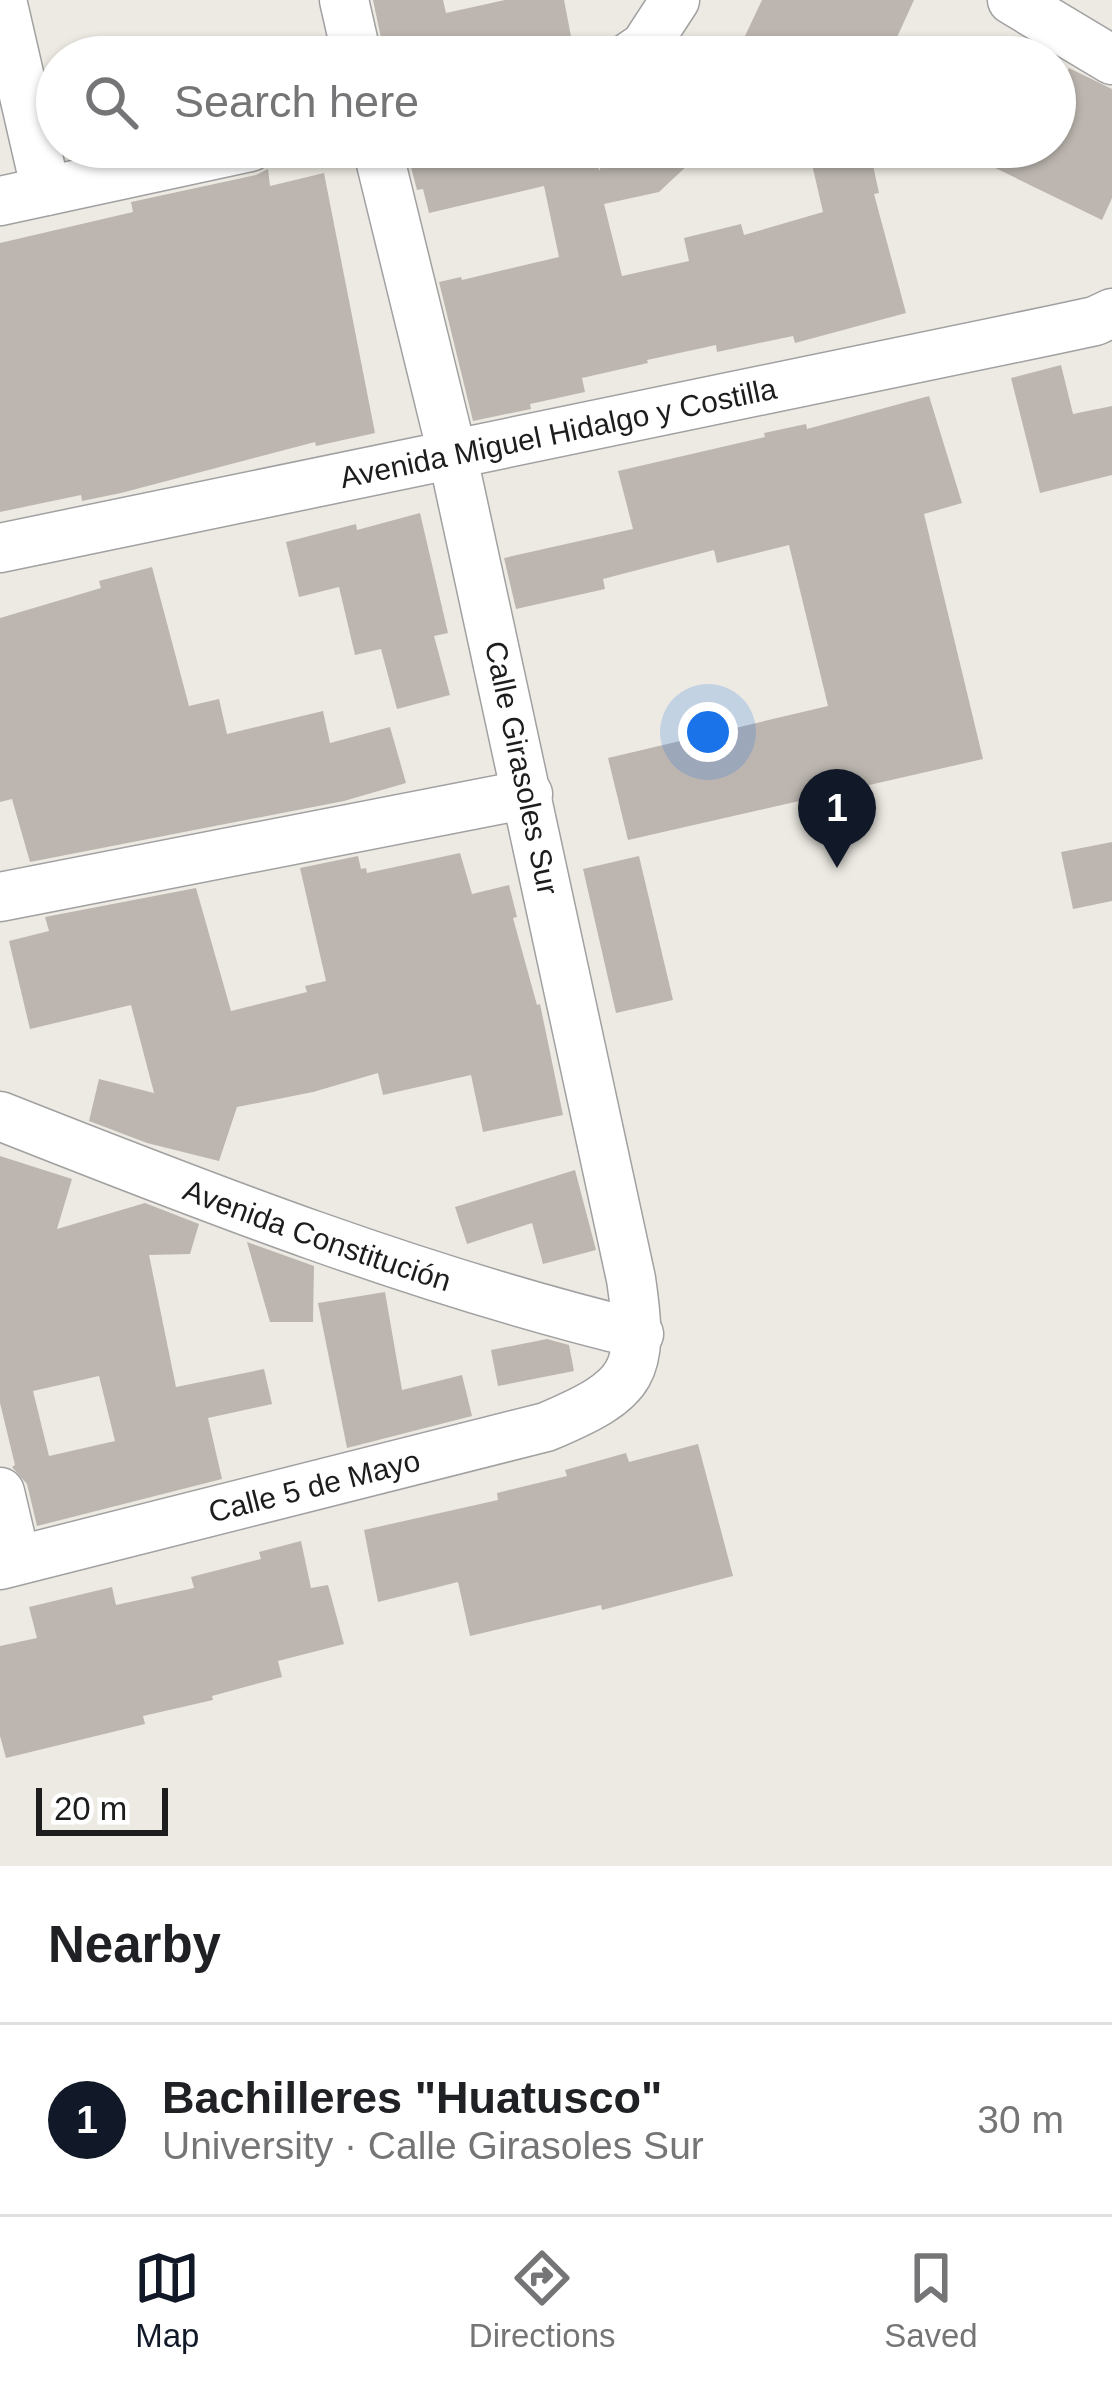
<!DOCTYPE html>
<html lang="en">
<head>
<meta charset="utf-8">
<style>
	:root { --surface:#fff; --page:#f6f6f6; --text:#202124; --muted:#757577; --line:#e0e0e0; --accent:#111827 }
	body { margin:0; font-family:Helvetica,sans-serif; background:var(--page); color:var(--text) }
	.scale { position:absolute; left:36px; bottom:30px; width:132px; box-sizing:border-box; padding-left:12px; border:6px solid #1d1d1d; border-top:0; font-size:33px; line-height:42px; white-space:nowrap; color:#1d1d1d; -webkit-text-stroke:9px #fff; paint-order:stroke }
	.you { position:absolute; left:708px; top:732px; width:42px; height:42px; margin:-30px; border:9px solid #fff; border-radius:50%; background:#1a73e8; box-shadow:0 0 0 18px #1a73e833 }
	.badge { display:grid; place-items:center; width:78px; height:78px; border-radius:50%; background:var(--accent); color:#fff; font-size:39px; font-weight:700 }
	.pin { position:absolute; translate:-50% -99px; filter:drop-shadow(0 3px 6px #0008) }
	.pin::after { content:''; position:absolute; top:63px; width:42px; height:36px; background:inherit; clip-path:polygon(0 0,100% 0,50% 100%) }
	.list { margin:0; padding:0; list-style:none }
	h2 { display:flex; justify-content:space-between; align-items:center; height:156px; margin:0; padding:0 48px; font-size:51px }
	h2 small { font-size:39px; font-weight:400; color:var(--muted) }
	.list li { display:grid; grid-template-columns:78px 1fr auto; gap:36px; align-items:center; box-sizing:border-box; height:192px; padding:0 48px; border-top:3px solid var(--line) }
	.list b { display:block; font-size:45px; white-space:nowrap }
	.list p { margin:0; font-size:39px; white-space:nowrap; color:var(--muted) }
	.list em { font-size:39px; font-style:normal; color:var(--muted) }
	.icon { flex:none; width:66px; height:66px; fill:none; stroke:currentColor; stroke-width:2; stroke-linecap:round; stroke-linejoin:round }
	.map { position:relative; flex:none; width:1112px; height:1866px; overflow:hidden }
	.search { position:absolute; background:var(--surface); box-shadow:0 3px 9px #0004; left:36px; right:36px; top:36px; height:132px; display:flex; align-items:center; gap:30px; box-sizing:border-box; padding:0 42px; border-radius:66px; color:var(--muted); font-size:45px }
	.sheet { height:348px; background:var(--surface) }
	nav { display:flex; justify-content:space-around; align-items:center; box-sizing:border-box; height:168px; border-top:3px solid var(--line); background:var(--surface); font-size:33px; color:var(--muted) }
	nav a { display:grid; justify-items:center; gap:6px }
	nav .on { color:var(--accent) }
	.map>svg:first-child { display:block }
	.building { fill:#bdb6b0; fill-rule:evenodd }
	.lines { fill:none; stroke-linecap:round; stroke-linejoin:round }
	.street-casing { stroke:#a1a1a1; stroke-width:51 }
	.street { stroke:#fff; stroke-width:48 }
	.labels { text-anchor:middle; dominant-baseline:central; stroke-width:9; stroke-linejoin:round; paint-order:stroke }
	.street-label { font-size:30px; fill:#1d1d1d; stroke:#fff }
</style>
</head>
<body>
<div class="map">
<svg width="1112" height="1866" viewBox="0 0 1112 1866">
	<rect width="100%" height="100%" fill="#edeae3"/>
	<path class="building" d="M373,0H443L446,13L505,0H564L575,57H385Z
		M762,0H914L888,57H735Z
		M1069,68L1112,89V198L1102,220L952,147H1055V95Z
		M428,147H594L599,171L611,147H707L659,192L604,204L622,276L689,261L684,238L741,224L744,235L823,212L808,147H869L879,193L874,194L906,313L795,343L793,336L717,352L716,345L647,360L648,363L582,378L585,392L530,404L531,409L473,421L439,282L461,277L462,280L559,257L544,186L429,213L423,189L417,190L407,152Z
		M268,169L270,186L324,173L375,433L316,446L315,442L121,493L82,501L81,495L0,512V243L133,212L131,202L256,175Z
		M1061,365L1073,414L1112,406V475L1040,493L1011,378Z
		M929,396L962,503L924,514L983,759L628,840L608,758L828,706L789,545L717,563L714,550L603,579L605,589L516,609L504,558L633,529L618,471L765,437L764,433L806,424L807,429Z
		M420,513L448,633L434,636L450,695L397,709L381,649L355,655L339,587L299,597L286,542L356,524L357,530Z
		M152,567L189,706L219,699L227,734L323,711L330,743L390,727L406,783L344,801L30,862L12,799L0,802V618L101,588L99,581Z
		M1112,842V901L1073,909L1061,852Z
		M460,853L472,894L509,885L517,917L513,918L537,1005L540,1004L563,1115L483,1132L471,1075L383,1095L378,1073L313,1092L237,1107L219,1161L147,1143L89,1121L99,1079L154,1093L131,1005L30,1029L9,941L49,931L45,917L196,888L231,1011L307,992L305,986L326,981L300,868L358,856L361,869L366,868L367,873Z
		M639,856L673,1000L616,1013L583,869Z
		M0,1156L72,1179L57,1229L145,1203L199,1224L190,1254L149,1255L176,1387L264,1369L272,1404L208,1418L222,1479L37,1526L27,1484L12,1467L15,1465L0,1403ZM99,1376L115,1441L49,1456L33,1391Z
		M575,1170L596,1250L543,1264L532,1223L467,1244L455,1207Z
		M247,1242L314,1266L313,1322H270Z
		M385,1292L402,1390L462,1375L472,1416L347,1448L318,1303Z
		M547,1339L569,1345L574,1371L498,1386L491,1350Z
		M698,1444L733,1576L602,1610L601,1605L470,1636L458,1582L378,1602L364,1530L498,1500L497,1493L567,1476L565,1470L626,1453L629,1462Z
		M301,1541L311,1588L328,1585L344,1644L278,1661L282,1677L212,1696L213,1700L143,1716L145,1724L6,1758L0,1736V1646L37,1638L29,1607L112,1587L116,1605L194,1588L191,1577L261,1559L259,1552Z"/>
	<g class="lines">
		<defs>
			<g id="street">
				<path d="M2,0L46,191"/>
				<path d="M344,0L357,57"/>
				<path d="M1012,0L1112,60"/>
				<path d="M629,57L645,46L675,0"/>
				<path d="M0,201L250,147"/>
				<path id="s1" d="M0,548L1053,330L1095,321L1112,313"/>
				<path d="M0,897L528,794"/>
				<path id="s2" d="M0,1116C210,1199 420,1281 639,1334"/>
				<path d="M0,1492L16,1560"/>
				<path id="s3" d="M0,1565L546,1427C636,1389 645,1373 631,1279L452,453L377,147"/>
			</g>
		</defs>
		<use href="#street" class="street-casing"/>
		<use href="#street" class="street"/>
	</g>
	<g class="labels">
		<g class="street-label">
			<text stroke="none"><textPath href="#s1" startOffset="570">Avenida Miguel Hidalgo y Costilla</textPath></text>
			<text transform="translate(522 768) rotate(78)">Calle Girasoles Sur</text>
			<text stroke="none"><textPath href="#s2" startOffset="339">Avenida Constitución</textPath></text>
			<text stroke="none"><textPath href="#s3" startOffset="324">Calle 5 de Mayo</textPath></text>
		</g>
	</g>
</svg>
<div class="scale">20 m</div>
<div class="you"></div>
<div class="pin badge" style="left:837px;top:868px">1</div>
<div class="search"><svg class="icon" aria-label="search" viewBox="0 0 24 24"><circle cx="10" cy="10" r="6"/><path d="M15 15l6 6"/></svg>Search here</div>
</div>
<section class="sheet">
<h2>Nearby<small></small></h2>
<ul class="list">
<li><span class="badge">1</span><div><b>Bachilleres &quot;Huatusco&quot;</b><p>University · Calle Girasoles Sur</p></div><em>30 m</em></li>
</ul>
</section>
<nav>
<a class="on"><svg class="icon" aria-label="map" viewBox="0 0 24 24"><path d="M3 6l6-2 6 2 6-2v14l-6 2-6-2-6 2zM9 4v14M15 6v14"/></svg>Map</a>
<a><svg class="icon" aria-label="directions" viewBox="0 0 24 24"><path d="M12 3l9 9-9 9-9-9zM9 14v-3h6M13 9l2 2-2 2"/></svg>Directions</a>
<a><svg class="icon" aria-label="saved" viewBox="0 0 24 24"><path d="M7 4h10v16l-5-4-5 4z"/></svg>Saved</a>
</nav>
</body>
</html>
